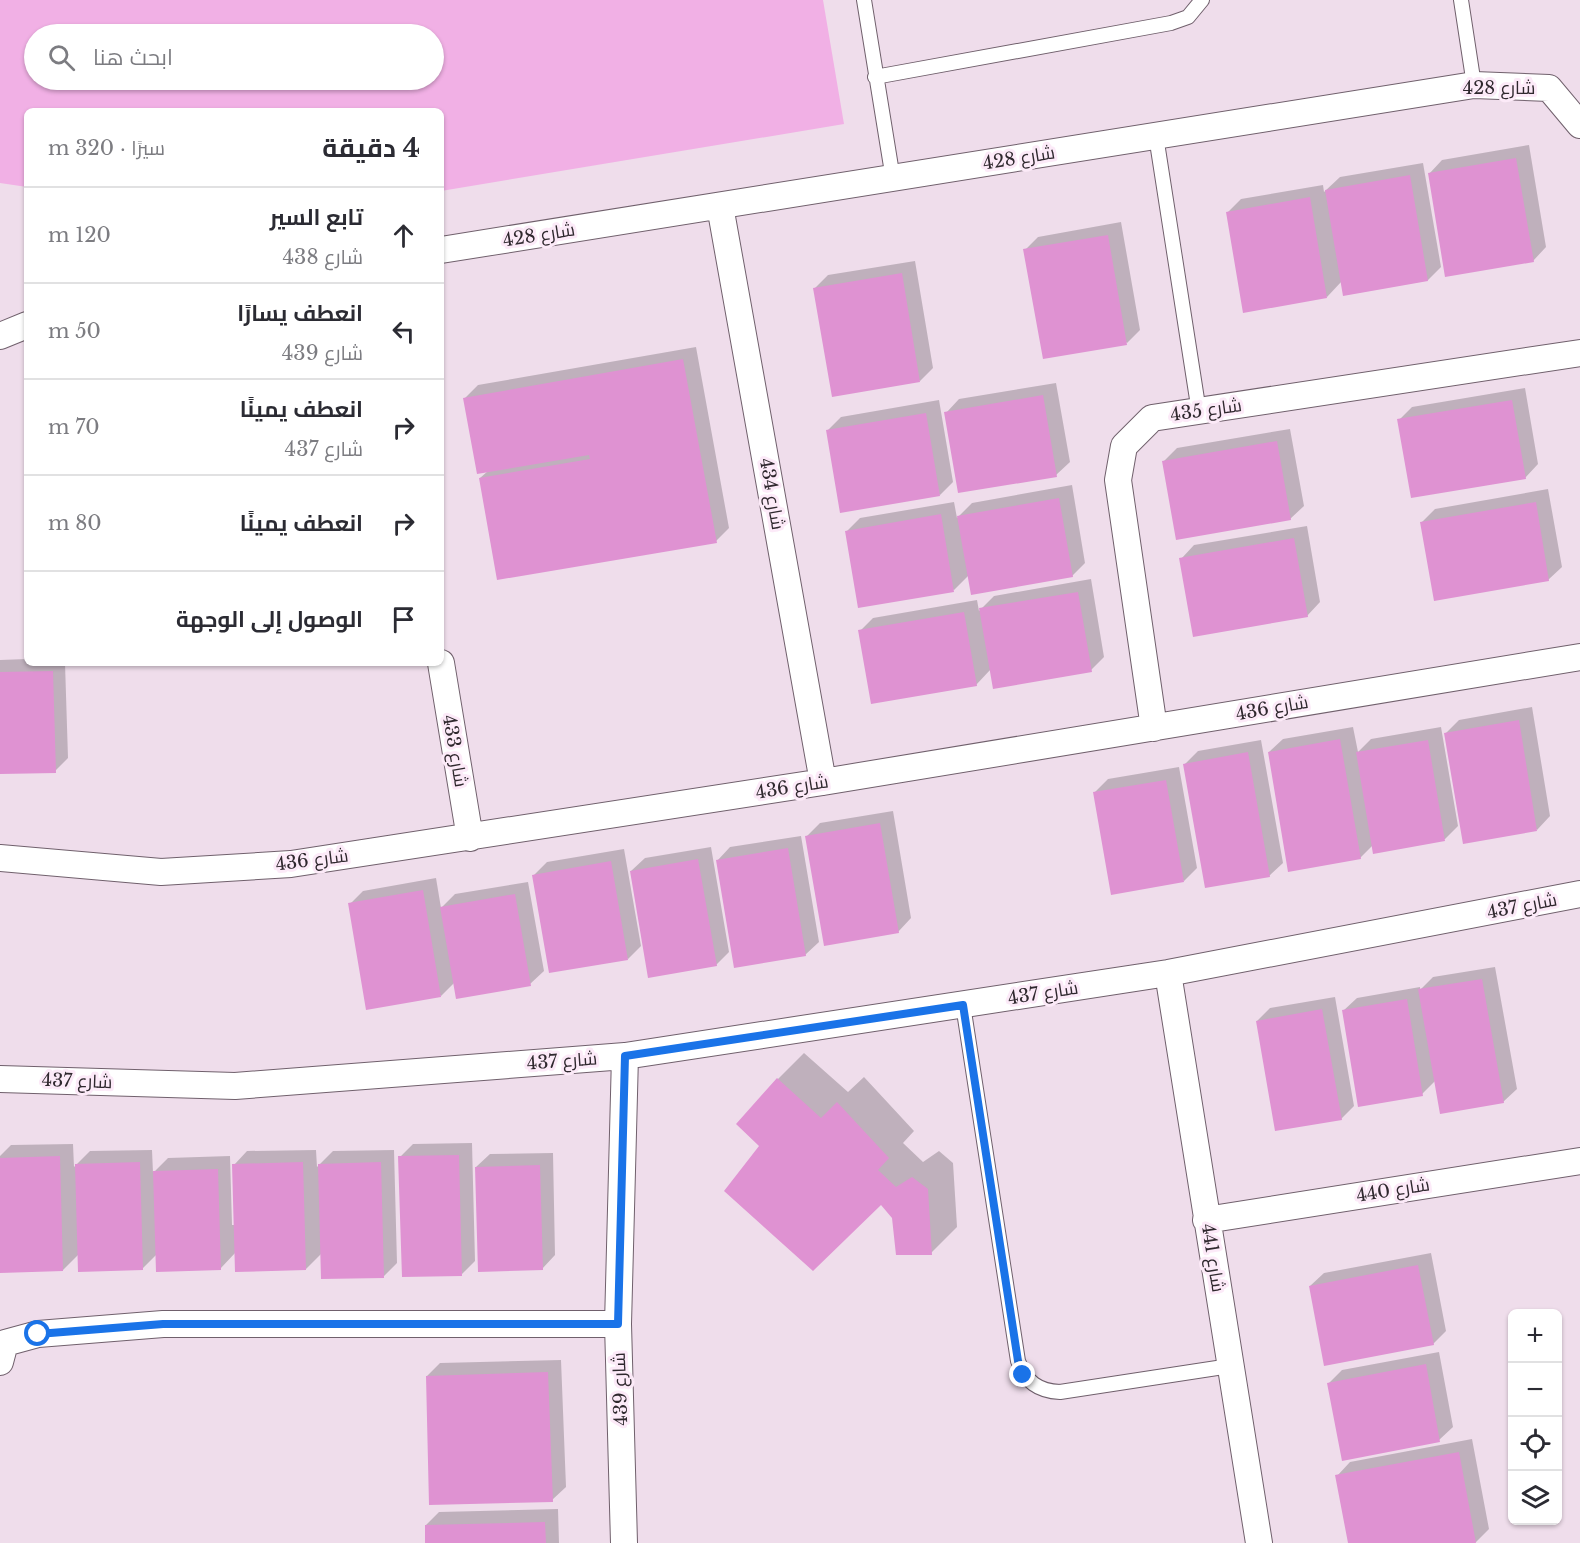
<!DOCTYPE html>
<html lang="ar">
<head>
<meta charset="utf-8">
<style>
	:root { --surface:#fff; --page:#f2f2f3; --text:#2b2b33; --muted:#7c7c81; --line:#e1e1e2 }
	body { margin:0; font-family:"Libre Baskerville",Cairo,serif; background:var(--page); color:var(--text); direction:rtl }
	.controls { position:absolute; right:18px; bottom:18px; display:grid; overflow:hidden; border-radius:9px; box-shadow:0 2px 4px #0004 }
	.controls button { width:54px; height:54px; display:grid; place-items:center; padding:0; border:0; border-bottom:2px solid var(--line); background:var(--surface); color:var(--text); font:30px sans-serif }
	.stop { position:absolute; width:18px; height:18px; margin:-14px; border:4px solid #1a73e8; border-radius:50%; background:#fff }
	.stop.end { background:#1a73e8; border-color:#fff; box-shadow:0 2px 6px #0008 }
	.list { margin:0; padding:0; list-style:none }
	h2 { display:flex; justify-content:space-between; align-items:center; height:78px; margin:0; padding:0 24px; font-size:26px }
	h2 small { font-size:20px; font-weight:400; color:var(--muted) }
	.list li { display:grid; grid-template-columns:39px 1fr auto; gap:18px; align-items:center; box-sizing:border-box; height:96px; padding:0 24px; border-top:2px solid var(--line) }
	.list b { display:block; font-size:22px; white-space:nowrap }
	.list p { margin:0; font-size:20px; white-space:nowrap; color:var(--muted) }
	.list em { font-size:20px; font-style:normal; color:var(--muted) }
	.icon { flex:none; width:33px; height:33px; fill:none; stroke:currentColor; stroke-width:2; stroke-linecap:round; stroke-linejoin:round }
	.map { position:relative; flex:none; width:1580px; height:1543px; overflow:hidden; direction:ltr }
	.search { position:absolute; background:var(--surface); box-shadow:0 2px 4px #0004; left:24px; top:24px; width:420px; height:66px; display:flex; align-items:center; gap:15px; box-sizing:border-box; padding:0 21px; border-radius:33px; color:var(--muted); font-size:22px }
	.panel { position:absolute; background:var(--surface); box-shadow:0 2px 4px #0004; left:24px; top:108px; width:420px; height:558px; border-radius:9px; direction:rtl }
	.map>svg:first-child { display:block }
	.green { fill:#f1b0e5; fill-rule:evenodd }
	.shadow { fill:#0003 }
	.building { fill:#df92d2 }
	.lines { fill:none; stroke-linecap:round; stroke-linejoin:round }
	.lane-casing { stroke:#70606c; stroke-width:16 }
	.street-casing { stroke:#70606c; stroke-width:28 }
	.lane { stroke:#fff; stroke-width:14 }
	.street { stroke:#fff; stroke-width:26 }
	.route { stroke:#1a73e8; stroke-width:8 }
	.labels { text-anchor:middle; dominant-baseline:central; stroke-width:6; stroke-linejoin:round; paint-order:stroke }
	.street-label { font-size:18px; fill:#2f282e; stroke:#fceaf8 }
</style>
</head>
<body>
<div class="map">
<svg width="1580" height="1543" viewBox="0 0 1580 1543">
	<rect width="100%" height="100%" fill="#efddeb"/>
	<path class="green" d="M0,0H823L844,124L441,191V111H27V187L0,183ZM34,34H434V80H34Z"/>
	<path class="shadow" d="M1529,145L1546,247L1533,261L1429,174L1442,160Z
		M1423,163L1441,267L1428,280L1342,281L1327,297L1228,212L1241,199L1323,185L1324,192L1340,177Z
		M1121,222L1140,330L1127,343L1025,250L1038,237Z
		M915,261L933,368L920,381L815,288L828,275Z
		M696,347L729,528L716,541L480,478L488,471L465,398L478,385Z
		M1056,383L1070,462L1056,475L946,413L959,399Z
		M1525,388L1538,464L1525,478L1399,420L1412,407Z
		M939,400L953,482L940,495L828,430L841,417Z
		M1290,429L1304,506L1290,519L1164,461L1177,448Z
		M1072,485L1085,563L1072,576L969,575L954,590L847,531L860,518L954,502L957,518L972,503Z
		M1548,489L1562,567L1548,580L1422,522L1435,509Z
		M1307,526L1320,602L1307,616L1181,559L1194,545Z
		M1091,579L1104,657L1091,670L991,669L976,685L860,631L873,618L977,600L979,611L994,596Z
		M27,659V663H65L68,758L55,771L0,773V660Z
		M1532,707L1550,816L1537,830L1446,733L1459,720Z
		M1353,727L1358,752L1371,739L1441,727L1458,826L1445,839L1373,845L1360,858L1269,752L1283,739Z
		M1261,740L1283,863L1269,876L1185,764L1198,751Z
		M1179,767L1197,868L1184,881L1095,792L1108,779Z
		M893,811L911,918L898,932L807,836L820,823Z
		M801,836L819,942L805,955L717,861L730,847Z
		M711,847L729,952L716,965L631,871L645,858Z
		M624,849L641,946L628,959L534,875L547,862Z
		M436,878L441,908L455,894L528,882L544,971L530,984L455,982L441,996L350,904L363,891Z
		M1495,967L1517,1089L1503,1102L1435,1081L1422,1094L1343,1011L1357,998L1420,987V990L1433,977Z
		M1335,997L1354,1106L1341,1119L1257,1021L1270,1008Z
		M804,1053L848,1092L864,1077L914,1131L903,1143L923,1162L939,1151L953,1163L957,1227L931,1253L881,1203L761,1146L778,1079Z
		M472,1143L475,1261L462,1274L400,1157L413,1144Z
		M73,1144L74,1167L90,1151L152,1150L153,1173L168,1158L230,1156L232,1225H235L234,1165L247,1151L316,1150L317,1167L333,1151L394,1150L397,1263L384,1276L322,1253L306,1269L236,1252L220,1269L157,1254L142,1269L79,1254L63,1270L0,1272V1156L11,1145Z
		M553,1153L555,1255L542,1269L476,1167L490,1154Z
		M1431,1253L1446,1331L1433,1344L1310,1286L1324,1273Z
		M1439,1352L1453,1427L1439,1440L1329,1383L1342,1370Z
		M561,1360L566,1487L552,1500L427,1376L440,1363Z
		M1472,1439L1489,1529L1476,1542L1350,1543L1337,1476L1350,1462Z
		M558,1509L559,1543H426V1525L439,1512Z"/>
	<path class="building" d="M1516,158L1534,262L1445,277L1428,173Z
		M1410,175L1428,281L1343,296L1325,190Z
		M1310,197L1327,298L1243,313L1226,212Z
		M1108,235L1127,345L1043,359L1023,249Z
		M902,273L920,382L832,397L813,288Z
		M683,359L717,543L497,580L479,478L590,459L589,455L477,474L463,398Z
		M1043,395L1057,477L958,493L944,412Z
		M1512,400L1526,479L1411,498L1397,419Z
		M926,413L940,496L840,513L826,430Z
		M1277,441L1291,520L1176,540L1162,461Z
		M1059,498L1073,577L971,595L957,516Z
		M1536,502L1549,581L1434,601L1420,522Z
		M941,514L954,592L858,608L845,531Z
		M1294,538L1308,617L1193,637L1179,558Z
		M1078,592L1092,672L993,689L979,608Z
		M964,612L977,686L871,704L858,630Z
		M53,671L56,773L0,774V672Z
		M1519,720L1537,831L1463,844L1444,733Z
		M1340,739L1361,859L1288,872L1268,752Z
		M1428,740L1445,841L1373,854L1356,752Z
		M1248,752L1270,877L1205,888L1183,764Z
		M1166,780L1184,882L1111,895L1093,792Z
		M880,823L899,933L824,946L805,836Z
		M788,848L806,956L734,968L716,860Z
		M698,859L717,966L648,978L630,871Z
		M611,861L628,960L549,973L532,875Z
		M423,890L441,997L366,1010L348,903Z
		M515,894L531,986L456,999L440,907Z
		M1482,979L1504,1103L1440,1114L1418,989Z
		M1407,999L1423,1096L1358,1107L1342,1010Z
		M1322,1009L1342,1120L1275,1131L1256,1021Z
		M777,1078L821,1118L837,1102L889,1158L878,1170L896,1187L912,1177L928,1189L932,1255H896L892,1218L881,1205L813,1271L724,1191L759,1146L736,1124Z
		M459,1155L462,1276L402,1277L398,1156Z
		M60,1156L63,1271L0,1273V1158Z
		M140,1162L143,1270L78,1272L75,1164Z
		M303,1162L306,1270L235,1272L232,1164Z
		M381,1162L384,1278L321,1279L318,1164Z
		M540,1165L543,1270L478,1272L475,1167Z
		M218,1169L221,1270L156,1272L153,1171Z
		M1418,1265L1434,1345L1324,1366L1309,1286Z
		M1426,1364L1440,1442L1342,1461L1327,1383Z
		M548,1372L553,1502L429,1505L426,1376Z
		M1459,1452L1476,1543H1348L1335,1475Z
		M545,1522L546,1543H425V1525Z"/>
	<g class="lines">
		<defs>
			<path id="lane" d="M864,0L893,179
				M1461,0L1474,85
				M875,77L1171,23L1188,17L1202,0
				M1156,136L1199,412
				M963,1005L1018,1361C1026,1382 1038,1391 1060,1392L1230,1366"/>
			<path id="street" d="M720,206L823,782
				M441,250L1474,85L1549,88L1580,125
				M0,336L27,325
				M441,663L470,838
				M1154,728L1118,480L1124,446L1152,418L1580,353
				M0,858L161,872L291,864L823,782L1580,657
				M1168,973L1259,1543
				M0,1079L235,1086L625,1056L1168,973L1580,894
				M1206,1220L1580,1161
				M0,1362L5,1343L38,1334L163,1324H618
				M624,1543L618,1324L625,1056"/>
		</defs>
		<use href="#lane" class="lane-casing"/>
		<use href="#street" class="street-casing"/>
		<use href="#lane" class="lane"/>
		<use href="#street" class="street"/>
	</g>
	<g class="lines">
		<path class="route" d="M38,1334L163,1324H618L625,1056L963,1005L1018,1361L1023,1375"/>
	</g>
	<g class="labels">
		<g class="street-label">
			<text x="1499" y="88">شارع 428</text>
			<text transform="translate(1019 158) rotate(-9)">شارع 428</text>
			<text transform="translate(539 235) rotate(-9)">شارع 428</text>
			<text transform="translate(1206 410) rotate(-8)">شارع 435</text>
			<text transform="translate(772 494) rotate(80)">شارع 434</text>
			<text transform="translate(1272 708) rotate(-10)">شارع 436</text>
			<text transform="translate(455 751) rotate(80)">شارع 433</text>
			<text transform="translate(792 787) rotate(-9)">شارع 436</text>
			<text transform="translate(312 860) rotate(-7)">شارع 436</text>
			<text transform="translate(1522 906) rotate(-11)">شارع 437</text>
			<text transform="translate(1043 993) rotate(-9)">شارع 437</text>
			<text transform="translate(562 1061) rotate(-4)">شارع 437</text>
			<text transform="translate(77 1081) rotate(2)">شارع 437</text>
			<text transform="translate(1393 1190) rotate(-9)">شارع 440</text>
			<text transform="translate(1213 1258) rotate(81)">شارع 441</text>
			<text transform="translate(620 1389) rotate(-92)">شارع 439</text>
		</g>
	</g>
</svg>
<div class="controls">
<button>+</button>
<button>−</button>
<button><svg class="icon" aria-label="locate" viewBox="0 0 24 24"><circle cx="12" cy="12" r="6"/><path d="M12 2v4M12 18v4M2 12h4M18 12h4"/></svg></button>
<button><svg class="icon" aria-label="layers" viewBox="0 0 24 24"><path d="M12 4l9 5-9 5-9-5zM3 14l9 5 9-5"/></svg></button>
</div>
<div class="stop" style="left:38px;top:1334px"></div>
<div class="stop end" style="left:1023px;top:1375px"></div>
<div class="search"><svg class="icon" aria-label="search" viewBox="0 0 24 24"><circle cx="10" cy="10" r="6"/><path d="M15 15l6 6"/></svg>ابحث هنا</div>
<section class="panel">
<h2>4 دقيقة<small>سيرًا · 320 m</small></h2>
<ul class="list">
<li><svg class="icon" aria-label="ahead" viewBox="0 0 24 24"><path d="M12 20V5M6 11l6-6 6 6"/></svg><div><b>تابع السير</b><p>شارع 438</p></div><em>120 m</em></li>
<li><svg class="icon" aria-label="left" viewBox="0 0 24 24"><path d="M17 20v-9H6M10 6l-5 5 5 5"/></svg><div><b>انعطف يسارًا</b><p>شارع 439</p></div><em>50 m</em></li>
<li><svg class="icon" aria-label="right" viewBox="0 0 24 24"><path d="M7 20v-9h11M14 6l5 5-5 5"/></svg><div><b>انعطف يمينًا</b><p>شارع 437</p></div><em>70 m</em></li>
<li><svg class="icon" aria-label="right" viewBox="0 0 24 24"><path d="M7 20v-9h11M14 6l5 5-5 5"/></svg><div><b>انعطف يمينًا</b></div><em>80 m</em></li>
<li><svg class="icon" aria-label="arrive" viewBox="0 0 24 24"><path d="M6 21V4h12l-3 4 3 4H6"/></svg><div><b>الوصول إلى الوجهة</b></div></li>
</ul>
</section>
</div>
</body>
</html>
